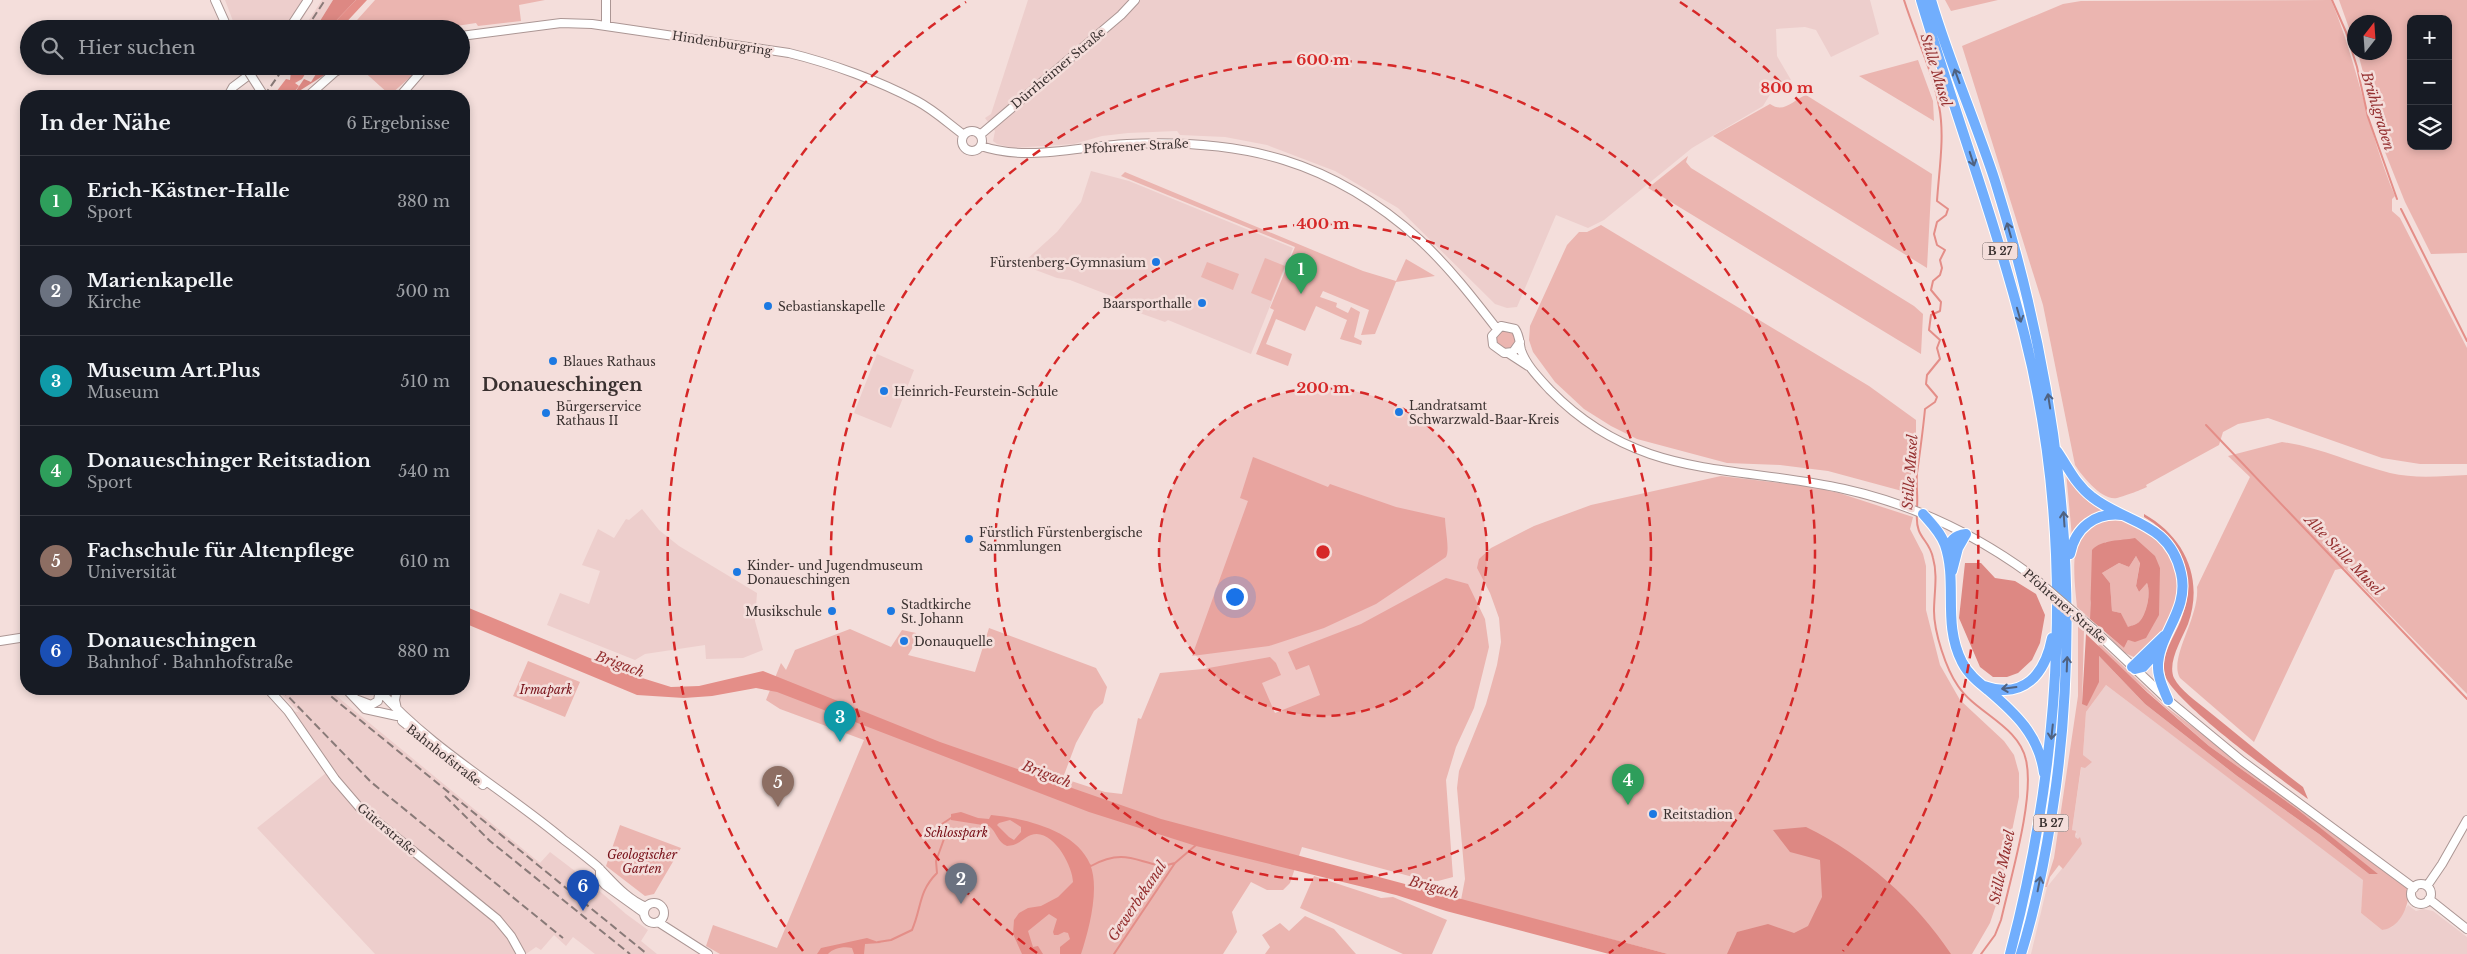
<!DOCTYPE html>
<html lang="de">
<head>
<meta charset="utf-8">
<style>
	:root { --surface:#171b24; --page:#242831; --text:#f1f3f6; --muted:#9ea1a6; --line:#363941; --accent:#8c9099 }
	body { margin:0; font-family:"Libre Baskerville",serif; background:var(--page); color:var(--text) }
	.controls { position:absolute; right:15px; top:15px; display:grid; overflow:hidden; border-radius:10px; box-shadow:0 2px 8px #0003 }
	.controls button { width:45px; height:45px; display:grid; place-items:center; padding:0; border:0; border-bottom:1px solid var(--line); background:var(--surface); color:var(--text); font:25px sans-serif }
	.compass { position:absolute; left:2347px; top:15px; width:45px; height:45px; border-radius:50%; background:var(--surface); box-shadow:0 2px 8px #0003; rotate:17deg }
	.you { position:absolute; left:1234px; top:596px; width:18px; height:18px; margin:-12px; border:4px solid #fff; border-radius:50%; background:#1a73e8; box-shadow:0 0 0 8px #1a73e833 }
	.badge { display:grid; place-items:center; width:32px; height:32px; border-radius:50%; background:var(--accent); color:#fff; font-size:16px; font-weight:700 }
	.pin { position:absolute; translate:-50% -41px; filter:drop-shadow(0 1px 2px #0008) }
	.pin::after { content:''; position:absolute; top:26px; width:18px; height:15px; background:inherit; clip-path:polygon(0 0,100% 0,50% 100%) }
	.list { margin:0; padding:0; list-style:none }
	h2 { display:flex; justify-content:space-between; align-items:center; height:65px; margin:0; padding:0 20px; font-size:21px }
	h2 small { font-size:16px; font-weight:400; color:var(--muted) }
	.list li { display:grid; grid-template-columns:32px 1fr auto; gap:15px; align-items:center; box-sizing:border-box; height:90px; padding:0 20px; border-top:1px solid var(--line) }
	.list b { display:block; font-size:19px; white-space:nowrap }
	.list p { margin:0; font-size:16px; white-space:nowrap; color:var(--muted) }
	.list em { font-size:16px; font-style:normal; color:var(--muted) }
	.icon { flex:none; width:28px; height:28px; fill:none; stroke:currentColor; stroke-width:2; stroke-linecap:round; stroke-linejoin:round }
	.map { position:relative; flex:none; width:2467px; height:954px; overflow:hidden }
	.search { position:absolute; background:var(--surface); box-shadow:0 2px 8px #0003; left:20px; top:20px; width:450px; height:55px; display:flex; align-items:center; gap:12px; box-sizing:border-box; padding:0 18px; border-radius:28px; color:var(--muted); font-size:19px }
	.panel { position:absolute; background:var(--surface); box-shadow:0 2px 8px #0003; left:20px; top:90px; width:450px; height:605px; border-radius:20px }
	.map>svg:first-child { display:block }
	.built { fill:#edcecc }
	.green { fill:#ebb5b0; fill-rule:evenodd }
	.forest { fill:#dd8883; fill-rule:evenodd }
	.water { fill:#e48e88; fill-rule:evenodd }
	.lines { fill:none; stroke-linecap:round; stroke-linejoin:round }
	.stream { stroke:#e48e88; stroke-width:2 }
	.secondary-casing { stroke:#ab9694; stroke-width:10 }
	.highway-casing { stroke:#fff; stroke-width:12 }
	.secondary { stroke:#fff; stroke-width:8 }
	.highway { stroke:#71aefd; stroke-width:10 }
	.rail { stroke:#897a78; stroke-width:2; stroke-dasharray:8 4; stroke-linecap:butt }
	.secondary-bridge-casing { stroke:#ab9694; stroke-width:10; stroke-linecap:butt }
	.secondary-bridge { stroke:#fff; stroke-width:8 }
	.oneway { stroke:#4f6281 }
	.ring { fill:none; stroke:#d62828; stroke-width:2.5; stroke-dasharray:9 6 }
	.poi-dot { fill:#1c79e2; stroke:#f4dedb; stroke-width:2 }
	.labels { text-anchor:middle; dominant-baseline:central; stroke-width:5; stroke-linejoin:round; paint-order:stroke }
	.shield { fill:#f4dedb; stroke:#716463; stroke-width:1 }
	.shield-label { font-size:11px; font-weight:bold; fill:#39302f }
	.street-label { font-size:12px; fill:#39302f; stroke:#f4dedb }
	.poi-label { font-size:12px; fill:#39302f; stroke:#f4dedb; text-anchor:start }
	.park-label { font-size:12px; font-style:italic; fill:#771018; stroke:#f4dedb }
	.water-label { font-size:14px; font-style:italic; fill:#953030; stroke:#f4dedb }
	.district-label { font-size:18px; font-weight:bold; fill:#39302f; stroke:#f4dedb }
	.centre { fill:#d62828; stroke:#f4dedb; stroke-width:2.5 }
	.ring-label { font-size:15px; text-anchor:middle; font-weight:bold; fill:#d62828; stroke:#f4dedb; stroke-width:5; stroke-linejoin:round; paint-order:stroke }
</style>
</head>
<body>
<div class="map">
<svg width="2467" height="954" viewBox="0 0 2467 954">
	<rect width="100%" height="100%" fill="#f4dedb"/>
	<path class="built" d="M225,0H314L296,29H236Z
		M322,0H333L315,29H303Z
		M1028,0H1870L1879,34L1831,57L1816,30L1805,27L1776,29L1777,56L1791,80L1774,88L1763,106L1692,148L1604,220L1588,228L1556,215L1517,307L1507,308L1495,304L1398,208L1335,171L1267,145L1225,137L1180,135L1177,131L1128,133L1102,136L1074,144L1013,148L997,144L993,141L995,131L985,118L991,114Z
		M1091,171L1129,181L1293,248L1251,354L1168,320L1165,322L1137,312L1124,301L1070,280L1057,278L1025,266V261L1057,232L1081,202Z
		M877,354L914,370L891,428L854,413Z
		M642,509L659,530L679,546L757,593L755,621L763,650L743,658L706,659L705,645L645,654L635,660L547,625L560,593L589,604L600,571L582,565L598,529L614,538L626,519L629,520Z
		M2106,685L2364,880L2361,913L2382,930L2392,927L2408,905L2416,911L2423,909L2433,911L2467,937V954H2031L2047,887L2082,844L2074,837L2077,834L2072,830L2083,755L2086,712Z
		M276,689H328L540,863L550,852L588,881L626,914L648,930L641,941L657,954H595L573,937L566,946L554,935L541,950L536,947L526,954H375L257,828L331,769L291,711L299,712Z"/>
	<path class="green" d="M375,0H545L519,5L521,21L478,26L476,23L437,29H349Z
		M1945,0H1998L1951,11Z
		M2331,0C2358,64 2368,132 2395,196L2392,199V211L2400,218L2467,348V464H2420L2382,458L2268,418L2238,424L2223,432L2219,445L2146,485L2147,487C2141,490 2122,497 2117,498C2102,501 2082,476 2075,465L2043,305L1962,46L2063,4L2081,1Z
		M2339,0H2467V253L2431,254L2405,202L2381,142L2358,53L2384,52V22H2354V42ZM2411,19H2448V146H2411Z
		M1918,60L1933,101L1934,121L1859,76Z
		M365,66H416V72L390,95L360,68Z
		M1806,95L1932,174L1927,268L1713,136L1770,104C1784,114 1793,100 1806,95Z
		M1688,156L1686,162L1691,168L1914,306L1923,314L1921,354L1648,188Z
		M1125,172L1363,271L1396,281L1406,259L1435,276L1396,282L1375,334L1361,335L1369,310L1323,291L1320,297L1337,303L1336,307L1348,313L1351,307L1360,312L1354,337L1362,341L1361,345L1340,339L1347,320L1316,306L1305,331L1276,319L1266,344L1292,354L1288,366L1256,354L1274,310L1270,308L1295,247L1121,176Z
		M1601,225L1869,386L1916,420C1916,442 1917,473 1902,491L1828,471L1780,465L1727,463L1637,439L1611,426L1584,409L1555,382L1533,352L1529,340L1530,326L1567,245L1579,232H1587Z
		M1265,258L1285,266L1271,301L1251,293Z
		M1207,262L1239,274L1233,290L1201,277Z
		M1509,328L1518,340L1509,351L1498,348L1494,337L1498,330Z
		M2282,442C2320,447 2353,464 2390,473C2415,479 2442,476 2467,475V694L2344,568L2335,570L2254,742L2180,678C2168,658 2200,617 2197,587L2250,477L2228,456Z
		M1253,457L1328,487L1330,484L1396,507L1445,518C1445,528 1450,550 1446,557L1376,604L1324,628L1269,646L1192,656L1248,501L1240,498Z
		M2066,472L2111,510L2072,537Z
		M1721,476L1813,487L1839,493L1913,517L1910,529L1923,554L1926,566V610L1940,665L1960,700L2004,741L2014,755L2019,773V797L1998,899L1990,923L1972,954H1668L1461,900L1465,879L1457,788L1459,771L1486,704L1497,665L1501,642L1499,618L1490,593L1477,568L1479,559L1491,548L1534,526L1591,505Z
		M2120,518C2130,523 2145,527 2154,535C2183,557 2184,604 2164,633C2158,642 2145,650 2136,658L2123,652L2105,632L2124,648L2128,640L2135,641L2160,568L2120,541L2105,542L2090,603V619L2077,607C2075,585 2067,534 2093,523C2101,520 2111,519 2120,518Z
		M2136,556L2140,562L2136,586L2139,592L2147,583C2151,593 2147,614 2139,622C2137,624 2131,626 2128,628L2121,613L2112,611L2110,583L2102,573L2119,563L2129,567Z
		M1446,578L1468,584L1485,619L1489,647L1474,708L1456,747L1446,780L1453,877L1438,881L1424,880L1302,847L1290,883L1283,890H1267L1251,882L1232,912L1237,932L1223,954H720L706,946L713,925L777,948L864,740L780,709L766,700L781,663L786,670L795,650L850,629L891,647L902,630L916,633L913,647L908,655L975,672L989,628L1096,668L1107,687L1103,703L1094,711L1076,743L1064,775L1065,779L1105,792L1122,794L1138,718L1141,719L1160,673L1203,669L1270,657L1276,663L1281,675L1262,683L1275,713L1320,695L1309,665L1296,670L1288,652L1361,624Z
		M2078,625L2084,630L2082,704L2099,656L2145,704L2237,776L2319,834L2369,874H2377L2297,809L2209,746L2124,671L2099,648L2098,642L2165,706L2408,888C2411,903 2400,929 2382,930L2361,913L2363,880L2106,685L2086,712L2083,755L2092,762L2085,768L2081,767L2072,830L2076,831L2075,837L2078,839L2080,837L2082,844L2063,869L2059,865L2050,877L2047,887H2045L2054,858L2078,696Z
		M528,661L580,682L565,717L513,696Z
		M620,825L681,848L654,894L645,896L606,866Z
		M1314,876L1381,898L1393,897L1447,920L1432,954H1403L1300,908Z
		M1305,916L1334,929L1356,954H1265L1270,947L1262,935L1280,923L1289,931Z"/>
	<path class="forest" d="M333,0H356L328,29H315Z
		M310,66H329V72L293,95L304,79L311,82L316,74Z
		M2144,514C2185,537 2204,579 2188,624C2182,639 2167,662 2174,678C2180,690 2197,702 2207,710C2239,736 2270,762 2303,787L2308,799C2282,780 2172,701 2165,675C2159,654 2177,634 2183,614C2197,576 2178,536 2144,517Z
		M2135,538L2155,556L2160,568L2159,615L2146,638L2135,642L2128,640L2124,648L2090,619L2092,550C2102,539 2120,541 2135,538ZM2136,556L2140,563L2136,586L2139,592L2147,583C2151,593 2147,614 2139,622C2137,624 2131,626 2128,627L2121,613L2112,611L2110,583L2102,573L2119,563L2129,567Z
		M1965,563H1981L1995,578L2015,581L2036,594L2045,615L2040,643L2032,660L2018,673L2007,677H1993L1980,667L1959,618Z
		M2086,634L2148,693L2209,746L2297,809L2378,874H2369L2319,834L2237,776L2145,704L2099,656V682L2087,706L2082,704Z
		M1806,827C1865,856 1915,900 1951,954H1727L1737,932L1768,924L1794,933L1808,926L1822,897L1820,860L1790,852L1773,830Z"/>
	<path class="water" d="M356,0H367L340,29H328Z
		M296,66H310L302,79L295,83L299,86L291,96H273L286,79L290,80L291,72Z
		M464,606L626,673L671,687L699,686L763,671L940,742L1161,819L1668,954H1609L1446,911L1396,895L1196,846L1089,812L777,692L756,688L712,696L684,698L637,695L464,623Z
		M961,812L978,818L989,819L991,815C1024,818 1076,830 1090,864C1100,888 1089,930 1081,954H1060V947L1070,939L1068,933L1064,932L1058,935H1054L1053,932L1057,919L1049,914L1028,931L1033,947L1038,946L1043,954H1022L1013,934L1014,920L1019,913L1028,908L1041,906L1058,897L1073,882C1073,866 1052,827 1031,835C1021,839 1020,845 1007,846C997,842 997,832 989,826L951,820V814ZM1010,820L1021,827V832L1014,840L1009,837L997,825L999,823Z
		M867,938L881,943L865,944L864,954H854L852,948C844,946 833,948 828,954H817L821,948Z"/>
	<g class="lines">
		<path class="stream" d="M1904,0C1915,35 1932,69 1939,106C1945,136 1939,170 1937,201L1948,209L1946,215L1937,222L1934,234L1937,245L1945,250L1940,260L1942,268L1940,275L1933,281L1931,290L1941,302L1940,311L1931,315L1929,330L1940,340L1937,348L1940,359L1927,375L1926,384L1937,397L1935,402L1925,409C1923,430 1920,452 1917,473C1916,484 1918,497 1917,508
			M2332,0L2346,32L2357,67L2368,117L2397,199
			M2401,209L2467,341
			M2206,425L2467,699
			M1917,513C1915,539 1929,538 1933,558C1938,575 1934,594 1934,611C1934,632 1946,669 1958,686C1976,713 2019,726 2026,760C2035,798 2010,880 2001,920L1995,935L1981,954
			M1089,865L1091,866C1100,861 1109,857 1121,857C1141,857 1155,870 1175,863
			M878,942L891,940L912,930C922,907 918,892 937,873L936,861L944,839L942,824L951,818
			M1114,954L1175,863L1196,845"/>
		<defs>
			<path id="secondary" d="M215,0L228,29
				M606,0V25
				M289,29L308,0
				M461,36L561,23L592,24L789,53C830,63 880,81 917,101C934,110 949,124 964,135
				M228,96L233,87L261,66
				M308,96L335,72L347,66
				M400,96L426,66
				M962 141a10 10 0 1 1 20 0a10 10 0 1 1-20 0Z
				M980,135L1121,15L1135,0
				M981,146C1028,162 1079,146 1127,144C1245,139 1331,160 1420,240C1449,267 1473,298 1497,329
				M1520,342L1513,352L1504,353L1493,345L1492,336L1501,326L1515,329C1520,336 1519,342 1521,350C1526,365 1539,378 1550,390C1639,481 1732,464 1844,489C1912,504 1975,534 2031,575
				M1508,353L1528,366
				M2092,628L2168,700L2242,761L2414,888
				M0,641L26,637
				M268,689L288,711L335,779L359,807L497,919L511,936L521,954
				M346,689L365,709L397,716
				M378,689C431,749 503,789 564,840C575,848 586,857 597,866C612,881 626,899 646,907
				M358,700L371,705L378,701L379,695
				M397,709L395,700L397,689
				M402,721L483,785
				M600,869V879L605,885L644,913
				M2411 894a10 10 0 1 1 20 0a10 10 0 1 1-20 0Z
				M2427,886L2442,864L2467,820
				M2429,899L2467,929
				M644 913a10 10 0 1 1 20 0a10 10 0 1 1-20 0Z
				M658,922L708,954"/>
			<path id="highway" d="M1921,0C1954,111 1995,220 2024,333C2076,536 2063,753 2010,954
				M1931,0C1949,61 1975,120 1995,181C2057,379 2083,579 2056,786C2048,843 2038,900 2021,954
				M2057,451C2068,467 2076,485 2092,497C2126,524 2169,521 2181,573C2190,611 2157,635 2158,668C2158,679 2164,690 2168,700
				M1923,514C1931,523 1941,533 1945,545C1958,583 1942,623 1962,662C1968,674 1978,682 1988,690C2015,713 2039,735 2044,773
				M1947,552C1950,541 1954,535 1966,534
				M2070,554C2075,528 2095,512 2122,515
				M1952,571L1958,548L1966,534
				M2132,667L2164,636
				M2135,669L2143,667L2155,654
				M1984,686C2024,700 2045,674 2052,638"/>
		</defs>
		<use href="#secondary" class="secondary-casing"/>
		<use href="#highway" class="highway-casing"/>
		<use href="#secondary" class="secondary"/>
		<use href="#highway" class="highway"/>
		<path class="rail" d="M306,29L325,0
			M264,96L285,66
			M281,689L371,782L563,938
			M322,689L647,954
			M445,796L490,841L630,954"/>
		<defs>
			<path id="secondary-bridge" d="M245,66L264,96
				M2031,575L2092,628"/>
		</defs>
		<use href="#secondary-bridge" class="secondary-bridge-casing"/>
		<use href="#secondary-bridge" class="secondary-bridge"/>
	</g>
	<defs><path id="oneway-shaft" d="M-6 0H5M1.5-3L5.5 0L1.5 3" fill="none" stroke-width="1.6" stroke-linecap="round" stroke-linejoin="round" transform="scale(1.25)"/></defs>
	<g class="oneway">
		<use href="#oneway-shaft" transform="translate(1957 76) rotate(-110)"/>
		<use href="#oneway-shaft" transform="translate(1972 159) rotate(72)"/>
		<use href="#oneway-shaft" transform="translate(2009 230) rotate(-106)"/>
		<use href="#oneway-shaft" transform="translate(2019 315) rotate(74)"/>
		<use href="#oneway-shaft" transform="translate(2049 401) rotate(-99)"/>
		<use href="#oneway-shaft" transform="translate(2064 519) rotate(-94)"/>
		<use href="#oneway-shaft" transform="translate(2067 664) rotate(-88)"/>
		<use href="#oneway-shaft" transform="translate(2009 688) rotate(173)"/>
		<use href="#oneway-shaft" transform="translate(2052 732) rotate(96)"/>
		<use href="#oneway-shaft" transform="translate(2039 884) rotate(-79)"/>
	</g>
	<circle cx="1323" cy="552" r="164" fill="#d62828" fill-opacity=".12"/>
	<g class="ring">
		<circle cx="1323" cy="552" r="164"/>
		<circle cx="1323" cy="552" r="328"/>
		<path d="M1037 953A492 492 0 1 1 1609 953"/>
		<path d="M803 951A656 656 0 0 1 966 2M1680 2A656 656 0 0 1 1843 951"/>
	</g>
	<g class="poi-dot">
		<circle cx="1156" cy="262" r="5"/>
		<circle cx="1202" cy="303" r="5"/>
		<circle cx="768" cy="306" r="5"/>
		<circle cx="553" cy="361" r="5"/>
		<circle cx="884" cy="391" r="5"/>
		<circle cx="1399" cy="412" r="5"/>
		<circle cx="546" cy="413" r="5"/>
		<circle cx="969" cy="539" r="5"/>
		<circle cx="737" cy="572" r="5"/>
		<circle cx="832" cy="611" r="5"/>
		<circle cx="891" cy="611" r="5"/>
		<circle cx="904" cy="641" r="5"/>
		<circle cx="1653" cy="814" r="5"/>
	</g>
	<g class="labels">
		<g class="shield">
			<rect x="1982.5" y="242.5" width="35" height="17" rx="4"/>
			<rect x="2033.5" y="814.5" width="35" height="17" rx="4"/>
		</g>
		<g class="shield-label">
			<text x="2000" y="251">B 27</text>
			<text x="2051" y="823">B 27</text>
		</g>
		<g class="street-label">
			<text transform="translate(722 43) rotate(9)">Hindenburgring</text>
			<text transform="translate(1058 68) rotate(-40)">Dürrheimer Straße</text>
			<text transform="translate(1136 146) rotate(-3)">Pfohrener Straße</text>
			<text transform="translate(2065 606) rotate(41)">Pfohrener Straße</text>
			<text transform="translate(444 755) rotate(38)">Bahnhofstraße</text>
			<text transform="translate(387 829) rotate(40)">Güterstraße</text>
		</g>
		<g class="poi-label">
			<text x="1146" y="262" text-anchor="end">Fürstenberg-Gymnasium</text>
			<text x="1192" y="303" text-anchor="end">Baarsporthalle</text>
			<text x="778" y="306">Sebastianskapelle</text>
			<text x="563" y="361">Blaues Rathaus</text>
			<text x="894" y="391">Heinrich-Feurstein-Schule</text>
			<text x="1409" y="405">Landratsamt<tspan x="1409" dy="14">Schwarzwald-Baar-Kreis</tspan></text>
			<text x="556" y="406">Bürgerservice<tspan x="556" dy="14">Rathaus II</tspan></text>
			<text x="979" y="532">Fürstlich Fürstenbergische<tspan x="979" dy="14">Sammlungen</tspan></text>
			<text x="747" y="565">Kinder- und Jugendmuseum<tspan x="747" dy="14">Donaueschingen</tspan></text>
			<text x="901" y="604">Stadtkirche<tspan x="901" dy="14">St. Johann</tspan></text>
			<text x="822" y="611" text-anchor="end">Musikschule</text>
			<text x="914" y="641">Donauquelle</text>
			<text x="1663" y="814">Reitstadion</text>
		</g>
		<g class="park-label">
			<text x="546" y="689">Irmapark</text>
			<text x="956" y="832">Schlosspark</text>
			<text x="642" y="854">Geologischer<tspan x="642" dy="14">Garten</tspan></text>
		</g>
		<g class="water-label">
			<text transform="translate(1936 70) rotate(73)">Stille Musel</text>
			<text transform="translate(2378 111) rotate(73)">Brühlgraben</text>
			<text transform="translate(1910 472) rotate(-86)">Stille Musel</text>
			<text transform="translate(2344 555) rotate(46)">Alte Stille Musel</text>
			<text transform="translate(620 664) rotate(20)">Brigach</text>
			<text transform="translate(1047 774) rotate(21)">Brigach</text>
			<text transform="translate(2002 867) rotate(-78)">Stille Musel</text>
			<text transform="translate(1434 887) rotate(15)">Brigach</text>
			<text transform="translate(1137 901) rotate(-56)">Gewerbekanal</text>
		</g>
		<g class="district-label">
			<text x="562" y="385">Donaueschingen</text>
		</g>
	</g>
	<circle cx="1323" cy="552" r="8" class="centre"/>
	<g class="ring-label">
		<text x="1323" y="65">600 m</text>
		<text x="1787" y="93">800 m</text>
		<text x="1323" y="229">400 m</text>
		<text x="1323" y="393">200 m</text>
	</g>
</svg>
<div class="controls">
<button>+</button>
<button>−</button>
<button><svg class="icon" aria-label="layers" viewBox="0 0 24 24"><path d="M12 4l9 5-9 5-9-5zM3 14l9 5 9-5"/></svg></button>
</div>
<svg class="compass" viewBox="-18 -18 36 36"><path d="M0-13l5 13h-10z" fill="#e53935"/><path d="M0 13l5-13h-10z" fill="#9ea1a6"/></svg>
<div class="you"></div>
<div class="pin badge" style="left:1301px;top:294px;background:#2e9e5b">1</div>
<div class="pin badge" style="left:961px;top:904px;background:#6b7280">2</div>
<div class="pin badge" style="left:840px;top:742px;background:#0f9aa8">3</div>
<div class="pin badge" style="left:1628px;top:805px;background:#2e9e5b">4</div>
<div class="pin badge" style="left:778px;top:807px;background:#8d6e63">5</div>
<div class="pin badge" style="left:583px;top:911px;background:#1a4fb4">6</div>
<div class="search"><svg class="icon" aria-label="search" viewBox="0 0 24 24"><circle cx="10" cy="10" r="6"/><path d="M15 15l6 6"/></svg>Hier suchen</div>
<section class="panel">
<h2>In der Nähe<small>6 Ergebnisse</small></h2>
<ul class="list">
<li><span class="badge" style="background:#2e9e5b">1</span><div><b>Erich-Kästner-Halle</b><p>Sport</p></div><em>380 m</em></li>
<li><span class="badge" style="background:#6b7280">2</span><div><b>Marienkapelle</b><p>Kirche</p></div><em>500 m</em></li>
<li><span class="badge" style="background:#0f9aa8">3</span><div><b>Museum Art.Plus</b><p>Museum</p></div><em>510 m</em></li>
<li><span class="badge" style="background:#2e9e5b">4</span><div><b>Donaueschinger Reitstadion</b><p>Sport</p></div><em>540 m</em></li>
<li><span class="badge" style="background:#8d6e63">5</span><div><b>Fachschule für Altenpflege</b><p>Universität</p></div><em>610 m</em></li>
<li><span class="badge" style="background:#1a4fb4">6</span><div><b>Donaueschingen</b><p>Bahnhof · Bahnhofstraße</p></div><em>880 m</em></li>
</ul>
</section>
</div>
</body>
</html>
